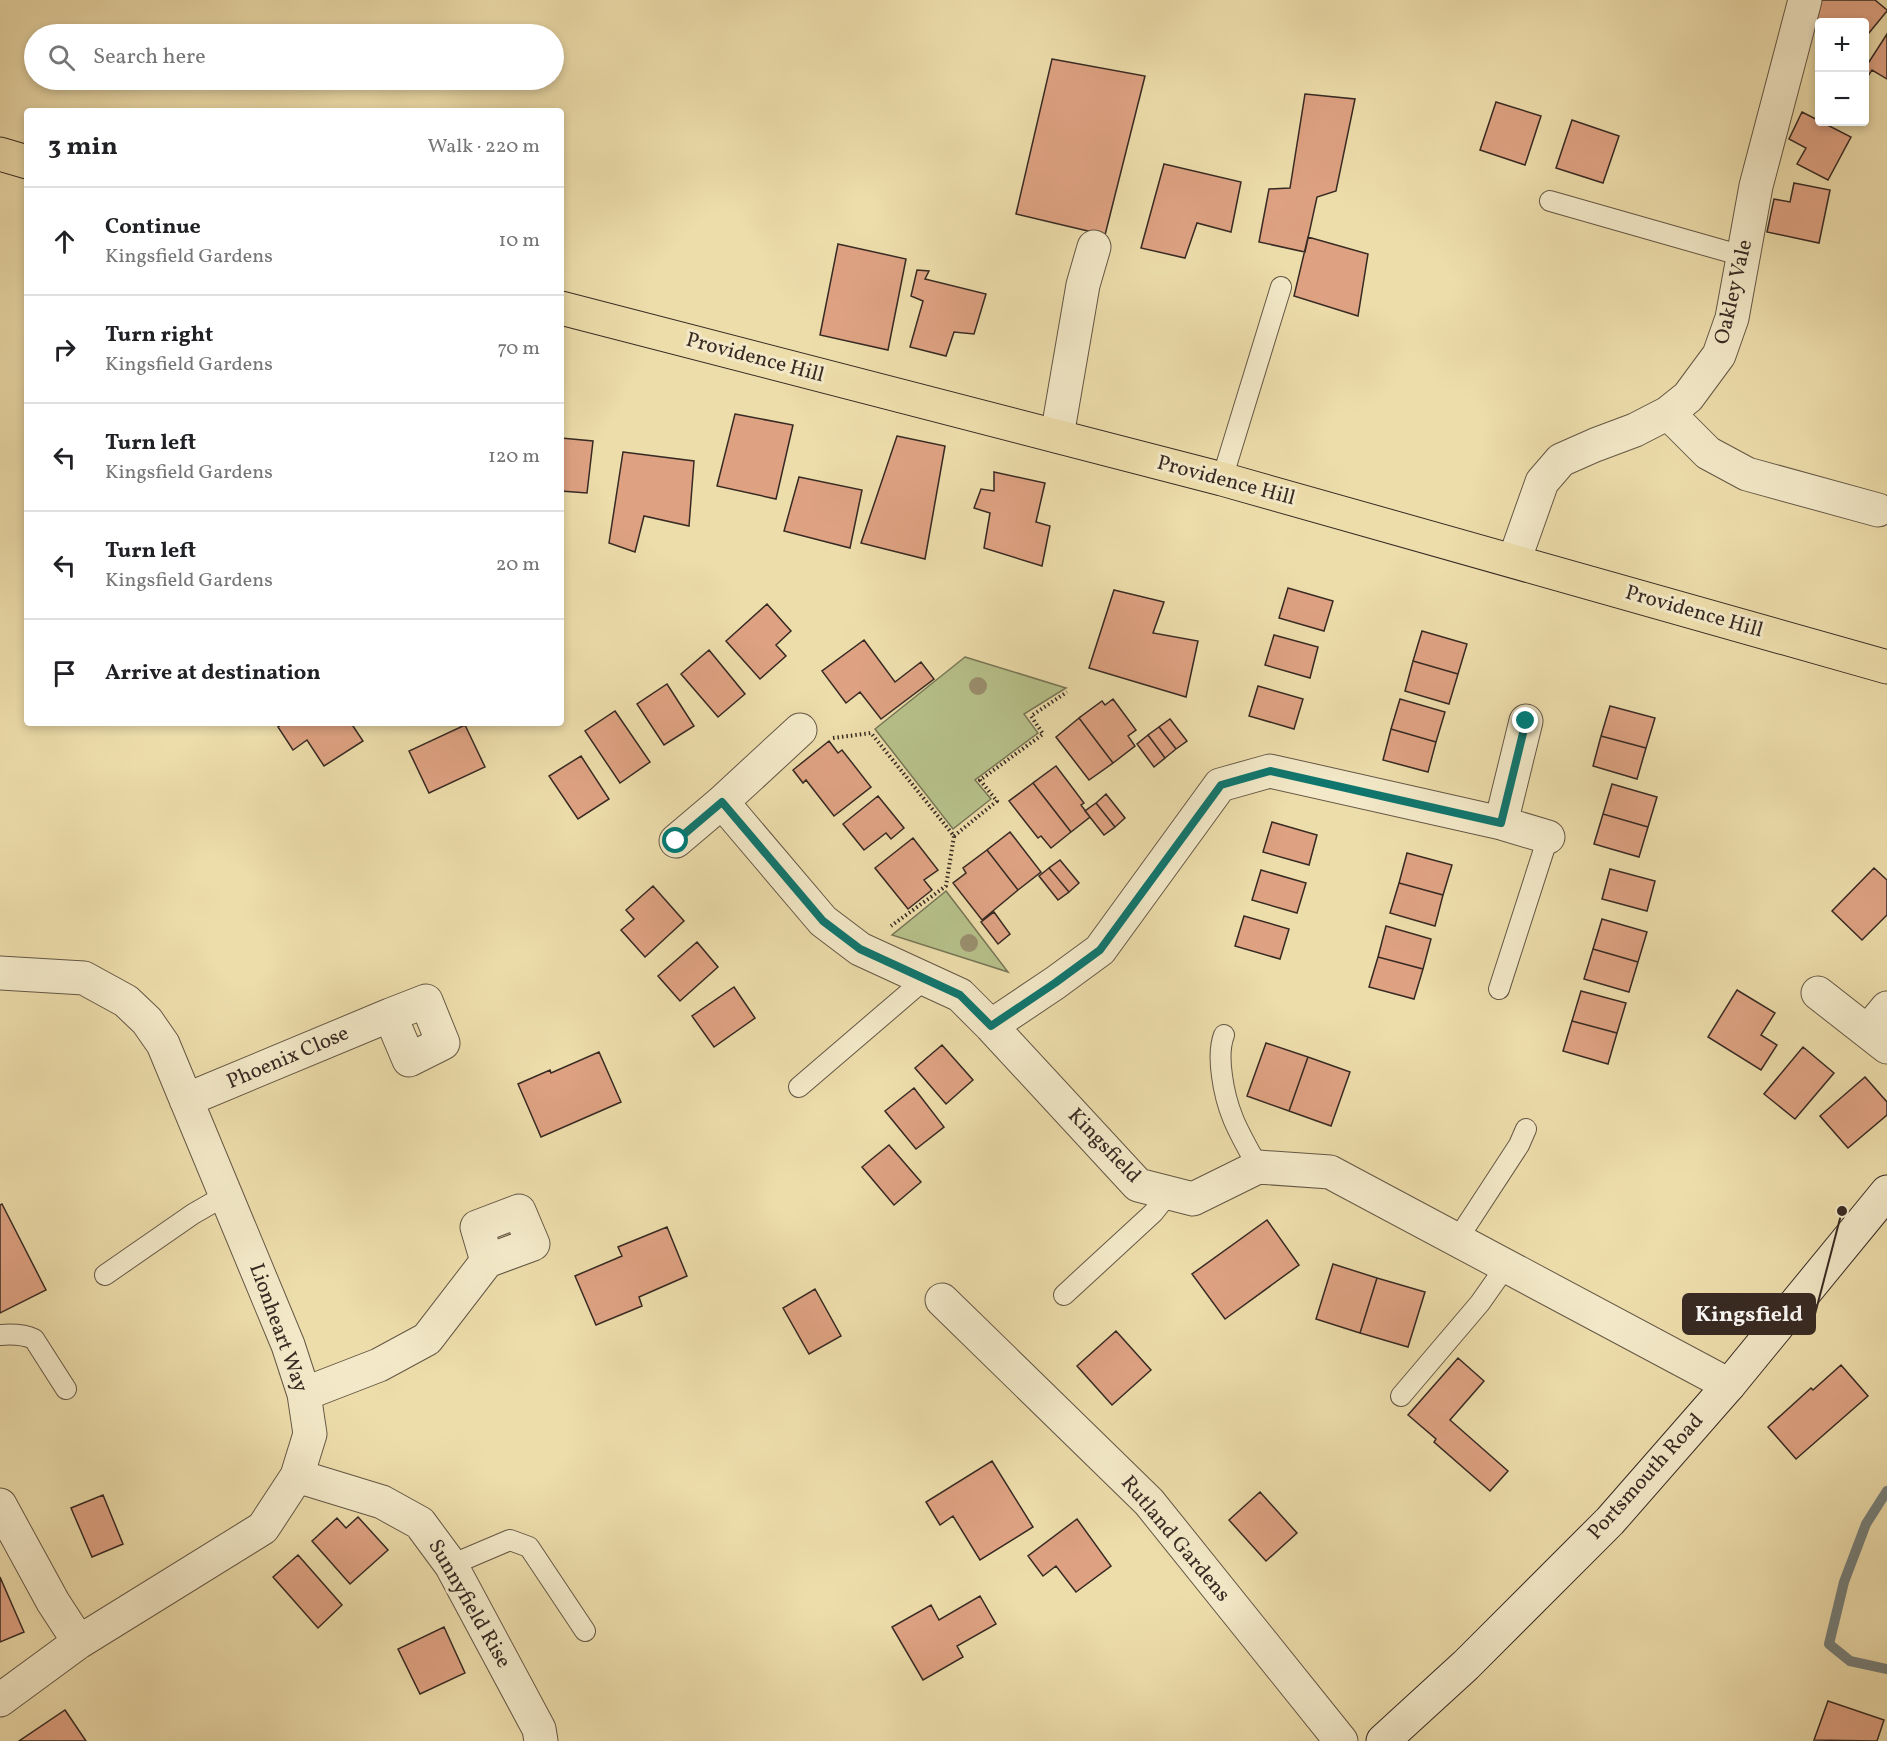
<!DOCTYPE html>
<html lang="en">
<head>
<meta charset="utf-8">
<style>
	:root { --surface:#fff; --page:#f6f6f6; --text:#202124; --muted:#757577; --line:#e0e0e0 }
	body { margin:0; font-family:Vollkorn,serif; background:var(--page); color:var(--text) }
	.controls { position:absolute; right:18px; top:18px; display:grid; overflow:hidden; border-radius:6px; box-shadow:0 3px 9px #0003 }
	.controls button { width:54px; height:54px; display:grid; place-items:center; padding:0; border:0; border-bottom:2px solid var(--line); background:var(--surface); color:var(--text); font:30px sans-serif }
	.stop { position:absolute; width:18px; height:18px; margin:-14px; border:4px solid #0f766e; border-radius:50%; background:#fff }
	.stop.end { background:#0f766e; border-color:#fff; box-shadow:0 2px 6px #0008 }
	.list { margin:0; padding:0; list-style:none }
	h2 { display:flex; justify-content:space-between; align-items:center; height:78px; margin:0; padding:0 24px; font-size:26px }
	h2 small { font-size:20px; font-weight:400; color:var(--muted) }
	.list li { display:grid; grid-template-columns:39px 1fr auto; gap:18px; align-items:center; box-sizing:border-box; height:108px; padding:0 24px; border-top:2px solid var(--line) }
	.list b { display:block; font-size:22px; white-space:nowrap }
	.list p { margin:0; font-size:20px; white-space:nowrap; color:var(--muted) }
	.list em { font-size:20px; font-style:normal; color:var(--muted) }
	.icon { flex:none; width:33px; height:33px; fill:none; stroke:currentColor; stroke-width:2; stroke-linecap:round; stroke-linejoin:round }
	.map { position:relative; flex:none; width:1887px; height:1741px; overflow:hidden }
	.search { position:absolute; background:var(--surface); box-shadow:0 3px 9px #0003; left:24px; top:24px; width:540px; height:66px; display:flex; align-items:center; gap:15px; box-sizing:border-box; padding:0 21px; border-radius:33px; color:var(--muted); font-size:22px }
	.panel { position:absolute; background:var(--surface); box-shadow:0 3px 9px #0003; left:24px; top:108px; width:540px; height:618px; border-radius:6px }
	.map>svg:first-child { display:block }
	.green { fill:#b7c18a; stroke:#777656; stroke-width:1.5 }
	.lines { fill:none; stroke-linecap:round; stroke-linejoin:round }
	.stream { stroke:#757f7b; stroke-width:10 }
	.building { fill:#dea282; stroke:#372a23; stroke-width:1.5 }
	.lane-casing { stroke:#645745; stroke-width:22 }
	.street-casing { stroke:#645745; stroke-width:35 }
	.secondary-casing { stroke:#372a23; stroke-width:35 }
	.primary-casing { stroke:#372a23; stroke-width:35 }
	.path { stroke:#372a23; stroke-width:4; stroke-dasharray:1.5 3; stroke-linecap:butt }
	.lane { stroke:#f3e9c8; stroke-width:20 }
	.street { stroke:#f3e9c8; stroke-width:33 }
	.secondary { stroke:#f3e9c8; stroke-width:33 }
	.primary { stroke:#edddab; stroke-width:33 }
	.tree { fill:#9a8f6e }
	.route { stroke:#0f766e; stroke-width:8 }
	.labels { text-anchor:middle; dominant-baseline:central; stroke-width:6; stroke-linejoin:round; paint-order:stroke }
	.street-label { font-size:21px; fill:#372a23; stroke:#f3e9c8 }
	.leader { fill:none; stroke:#372a23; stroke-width:2 }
	.callout-dot { fill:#372a23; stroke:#f3e9c8; stroke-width:2 }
	.callout { fill:#372a23; stroke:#372a23; stroke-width:2 }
	.callout-label { font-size:22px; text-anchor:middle; font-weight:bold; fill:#fff }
</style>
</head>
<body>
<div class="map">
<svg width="1887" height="1741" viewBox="0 0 1887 1741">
	<rect width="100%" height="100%" fill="#edddab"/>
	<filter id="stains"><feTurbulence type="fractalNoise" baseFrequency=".00333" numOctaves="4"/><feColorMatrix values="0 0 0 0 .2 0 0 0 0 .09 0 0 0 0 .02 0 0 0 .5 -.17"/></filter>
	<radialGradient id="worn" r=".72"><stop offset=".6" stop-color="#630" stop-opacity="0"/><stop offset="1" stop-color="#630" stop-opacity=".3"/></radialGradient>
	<path class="green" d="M965,657L1066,688L1024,714L1038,733L975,780L991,799L953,829L875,729Z
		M946,891L1008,972L892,935Z"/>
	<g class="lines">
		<path class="stream" d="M1887,1491L1866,1524L1844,1582L1829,1644L1850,1661L1887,1669"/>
	</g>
	<path class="building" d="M1822,0H1875L1887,10V11L1864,39V22H1820L1810,15Z
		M1887,34V79L1872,70L1864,82V59L1869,62Z
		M1052,59L1145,76L1105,235L1016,214Z
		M1305,94L1355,99L1336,191L1317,197L1305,252L1259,242L1269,189L1290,188Z
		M1496,102L1541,116L1525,165L1480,150Z
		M1802,112L1851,137L1828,180L1797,164L1806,148L1789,139Z
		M1572,120L1619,136L1603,183L1556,168Z
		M1164,164L1241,182L1231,232L1197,223L1185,258L1141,248Z
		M1794,183L1830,190L1819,243L1767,232L1774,199L1790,202Z
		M1308,237L1368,254L1358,316L1294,296Z
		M838,244L906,259L888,350L820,335Z
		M917,270L929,271L925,279L986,294L974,334L954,332L946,356L910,347L923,301L911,296Z
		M735,414L793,425L776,499L717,486Z
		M897,436L945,446L925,559L861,543Z
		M561,438L593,441L587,493L561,491Z
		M623,452L694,461L689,526L644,516L635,552L609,543Z
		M994,472L1045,483L1036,522L1050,526L1042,566L984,548L990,513L974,508L981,489L994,491Z
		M799,477L862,490L850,548L784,531Z
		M1288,588L1333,601L1324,631L1279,618Z
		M1114,590L1164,602L1153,633L1198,641L1186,697L1089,668Z
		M767,604L791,631L776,645L786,656L760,679L726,641Z
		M1422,631L1467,644L1458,674L1413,661Z
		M1274,635L1318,647L1310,678L1265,665Z
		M864,640L895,682L921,662L934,679L881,719L860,692L846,703L822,671Z
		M709,650L745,694L718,717L681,674Z
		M1413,661L1458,674L1449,704L1405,691Z
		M667,684L694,726L664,745L637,704Z
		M1258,686L1303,699L1294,729L1249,716Z
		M1113,699L1136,730L1128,736L1135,746L1113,763L1079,718L1102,701L1105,705Z
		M1400,699L1445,712L1436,742L1391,729Z
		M1610,706L1655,718L1646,748L1601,736Z
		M615,711L650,762L620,783L585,731Z
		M1079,718L1113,763L1089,780L1056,737Z
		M1170,719L1187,741L1176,749L1159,727Z
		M283,723H351L363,741L324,766L307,740L293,750L278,727Z
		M465,725L485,767L429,793L409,751Z
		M1159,727L1176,749L1165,758L1148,735Z
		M1391,729L1436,742L1428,772L1383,760Z
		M1148,735L1165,758L1154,767L1137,744Z
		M1601,736L1646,748L1637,779L1593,766Z
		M829,741L838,753L842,750L871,787L834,816L806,780L803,783L793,770Z
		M581,756L609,799L578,819L549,776Z
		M1056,766L1084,803L1081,805L1090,817L1071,832L1033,783Z
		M1033,783L1071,832L1051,848L1041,836L1038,838L1009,801Z
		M1612,784L1657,797L1648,827L1603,814Z
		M1106,794L1125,818L1115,827L1096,803Z
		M878,796L904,828L891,839L886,833L864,850L843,824Z
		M1096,803L1115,827L1104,835L1085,811Z
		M1603,814L1648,827L1639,857L1594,844Z
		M1272,822L1317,835L1309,865L1263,852Z
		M1010,832L1041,872L1018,890L987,850Z
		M913,838L938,870L924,880L932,890L908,909L875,868Z
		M987,850L1018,890L982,920L953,883L966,873L963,868Z
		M1407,853L1452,865L1443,895L1399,883Z
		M1060,860L1079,883L1069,892L1049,868Z
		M1049,868L1069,892L1058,900L1039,876Z
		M1874,868L1887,880V915L1862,940L1832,911Z
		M1610,869L1655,881L1647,911L1602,899Z
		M1261,870L1306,883L1297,913L1252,900Z
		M1399,883L1443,895L1435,926L1390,913Z
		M653,886L684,921L645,957L621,930L634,919L626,910Z
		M994,912L1010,934L998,944L981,922Z
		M1244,916L1289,929L1280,959L1235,946Z
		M1602,919L1647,932L1638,962L1593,949Z
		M1386,926L1431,939L1423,969L1378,957Z
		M697,942L718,967L680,1001L658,976Z
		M1593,949L1638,962L1629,992L1584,979Z
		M1378,957L1423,969L1414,999L1369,987Z
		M734,987L755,1018L714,1047L692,1016Z
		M1737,990L1775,1013L1761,1035L1777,1045L1761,1070L1708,1037Z
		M1581,991L1626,1003L1617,1033L1572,1021Z
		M1572,1021L1617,1033L1608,1064L1563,1051Z
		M1266,1043L1308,1057L1289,1111L1247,1096Z
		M942,1045L973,1080L946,1104L915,1068Z
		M1803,1047L1834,1073L1795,1119L1764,1094Z
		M599,1052L621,1102L541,1137L518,1084L550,1070L551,1073Z
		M1308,1057L1350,1072L1331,1126L1289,1111Z
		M1865,1077L1887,1102V1115L1848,1148L1820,1116Z
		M914,1088L944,1127L916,1149L885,1111Z
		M889,1145L921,1182L894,1205L862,1167Z
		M2,1204L46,1290L0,1313V1205Z
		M1267,1220L1299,1265L1225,1319L1192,1274Z
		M667,1227L687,1276L639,1297L642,1306L596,1325L575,1276L622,1256L618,1247Z
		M1333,1264L1377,1278L1360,1333L1316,1319Z
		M1377,1278L1425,1292L1408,1347L1360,1333Z
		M815,1289L841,1336L809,1354L783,1308Z
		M1116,1331L1151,1370L1112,1405L1077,1366Z
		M1458,1358L1484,1381L1450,1420L1508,1471L1490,1491L1434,1442L1436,1439L1408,1415Z
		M1841,1365L1868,1396L1796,1459L1768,1427L1811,1388L1813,1390Z
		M992,1461L1033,1527L980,1560L953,1516L940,1525L926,1502Z
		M1260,1492L1297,1533L1266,1561L1229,1520Z
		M103,1495L123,1544L92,1557L71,1508Z
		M358,1517L388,1550L350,1584L312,1541L337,1518L346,1528Z
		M1077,1519L1111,1566L1076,1592L1056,1566L1043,1576L1028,1556Z
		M298,1555L342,1605L318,1628L273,1577Z
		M0,1577L24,1632L0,1642Z
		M980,1596L996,1624L957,1646L963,1657L923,1680L892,1627L931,1605L939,1620Z
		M444,1627L465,1673L420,1694L398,1649Z
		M1828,1701L1884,1720L1877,1741L1814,1740Z
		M65,1710L86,1741H19Z"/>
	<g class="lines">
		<defs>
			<path id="lane" d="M1550,201L1743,256
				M1222,479L1281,287
				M1499,989L1548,837
				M1224,1035C1219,1048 1220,1062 1222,1076C1227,1114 1240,1134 1258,1167
				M799,1087L925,979
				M1457,1240L1519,1145L1526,1129
				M105,1275L193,1214L226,1195
				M1064,1295L1153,1213L1169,1193
				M0,1335C12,1334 23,1334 34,1339L66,1389
				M1401,1396L1480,1303L1506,1266
				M451,1565L510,1540L529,1547L585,1631"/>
			<path id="street" d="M1668,413L1708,453L1747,474L1878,510
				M1057,436L1083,285L1094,247
				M1514,561L1542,482L1561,460L1595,445L1635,430L1668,413L1688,397L1719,355L1732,318L1756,186L1805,0
				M722,802L823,921L860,949L960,995L991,1026L1138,1185L1193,1199L1258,1167L1330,1172L1729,1385
				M1501,823L1526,721
				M676,841L722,802L800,730
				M0,973L84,978L126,1001L147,1021L163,1044L288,1345L304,1394L310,1434L297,1476L263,1528L79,1642L0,1700
				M1818,993L1887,1047
				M991,1026L1055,983L1100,950L1220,785L1270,771L1501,823L1548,837
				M1868,1031L1887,1008
				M186,1100L390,1015L409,1060L443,1043L426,1001L390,1015
				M942,1300L1149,1502L1341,1741
				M304,1394L379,1365L427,1339L487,1261L477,1227L519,1211L533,1244L487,1261
				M297,1476L382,1502L420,1523L451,1565L539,1729L541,1741
				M0,1505L53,1602L79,1642"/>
			<path id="secondary" d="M1383,1741L1466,1665L1610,1521L1729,1385L1887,1192"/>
			<path id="primary" d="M0,154L27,162
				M561,308L1222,479L1887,667"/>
		</defs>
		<use href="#lane" class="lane-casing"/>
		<use href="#street" class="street-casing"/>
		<use href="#secondary" class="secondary-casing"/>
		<use href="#primary" class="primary-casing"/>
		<path class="path" d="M833,738L871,733L954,836L946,886L891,926
			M954,836L997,801L980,780L1043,734L1031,716L1067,692"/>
		<use href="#lane" class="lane"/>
		<use href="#street" class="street"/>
		<use href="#secondary" class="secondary"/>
		<use href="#primary" class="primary"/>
	</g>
	<g class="tree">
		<circle cx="978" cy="686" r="9"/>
		<circle cx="969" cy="943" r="9"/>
	</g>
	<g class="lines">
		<path class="route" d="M676,841L722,802L823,921L860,949L960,995L991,1026L1055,983L1100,950L1221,785L1270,771L1501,823L1526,721"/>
	</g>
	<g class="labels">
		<g class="street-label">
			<text transform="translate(1734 292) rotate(-77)">Oakley Vale</text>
			<text transform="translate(755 358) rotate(15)">Providence Hill</text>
			<text transform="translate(1226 481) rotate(15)">Providence Hill</text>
			<text transform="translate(1694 612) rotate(16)">Providence Hill</text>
			<text transform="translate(288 1058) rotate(-23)">Phoenix Close</text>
			<text transform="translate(1104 1146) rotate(46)">Kingsfield</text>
			<text transform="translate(278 1328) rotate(70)">Lionheart Way</text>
			<text transform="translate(1646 1477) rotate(-48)">Portsmouth Road</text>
			<text transform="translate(1175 1539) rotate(50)">Rutland Gardens</text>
			<text transform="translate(469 1604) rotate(60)">Sunnyfield Rise</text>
		</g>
	</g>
	<path class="leader" d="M1842 1211L1815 1314"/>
	<circle class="callout-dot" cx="1842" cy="1211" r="6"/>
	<rect class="callout" x="1683" y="1294" width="132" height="40" rx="6"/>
	<g class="callout-label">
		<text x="1749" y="1321">Kingsfield</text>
	</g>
	<rect width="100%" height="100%" filter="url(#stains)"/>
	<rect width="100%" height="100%" fill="url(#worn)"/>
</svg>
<div class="controls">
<button>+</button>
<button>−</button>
</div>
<div class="stop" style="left:676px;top:841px"></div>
<div class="stop end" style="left:1526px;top:721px"></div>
<div class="search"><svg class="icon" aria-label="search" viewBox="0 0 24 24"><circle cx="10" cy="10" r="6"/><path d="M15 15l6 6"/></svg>Search here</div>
<section class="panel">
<h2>3 min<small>Walk · 220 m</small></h2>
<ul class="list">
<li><svg class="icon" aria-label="ahead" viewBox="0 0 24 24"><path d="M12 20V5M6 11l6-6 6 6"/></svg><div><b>Continue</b><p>Kingsfield Gardens</p></div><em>10 m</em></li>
<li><svg class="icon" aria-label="right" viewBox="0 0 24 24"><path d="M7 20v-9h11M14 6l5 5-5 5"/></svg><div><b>Turn right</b><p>Kingsfield Gardens</p></div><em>70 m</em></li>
<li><svg class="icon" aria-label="left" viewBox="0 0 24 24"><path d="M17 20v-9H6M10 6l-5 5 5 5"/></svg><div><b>Turn left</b><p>Kingsfield Gardens</p></div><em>120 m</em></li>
<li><svg class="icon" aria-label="left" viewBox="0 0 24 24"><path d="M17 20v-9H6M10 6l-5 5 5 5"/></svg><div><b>Turn left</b><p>Kingsfield Gardens</p></div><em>20 m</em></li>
<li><svg class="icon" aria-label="arrive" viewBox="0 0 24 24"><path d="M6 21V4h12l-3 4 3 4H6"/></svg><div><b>Arrive at destination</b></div></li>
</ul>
</section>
</div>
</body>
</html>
